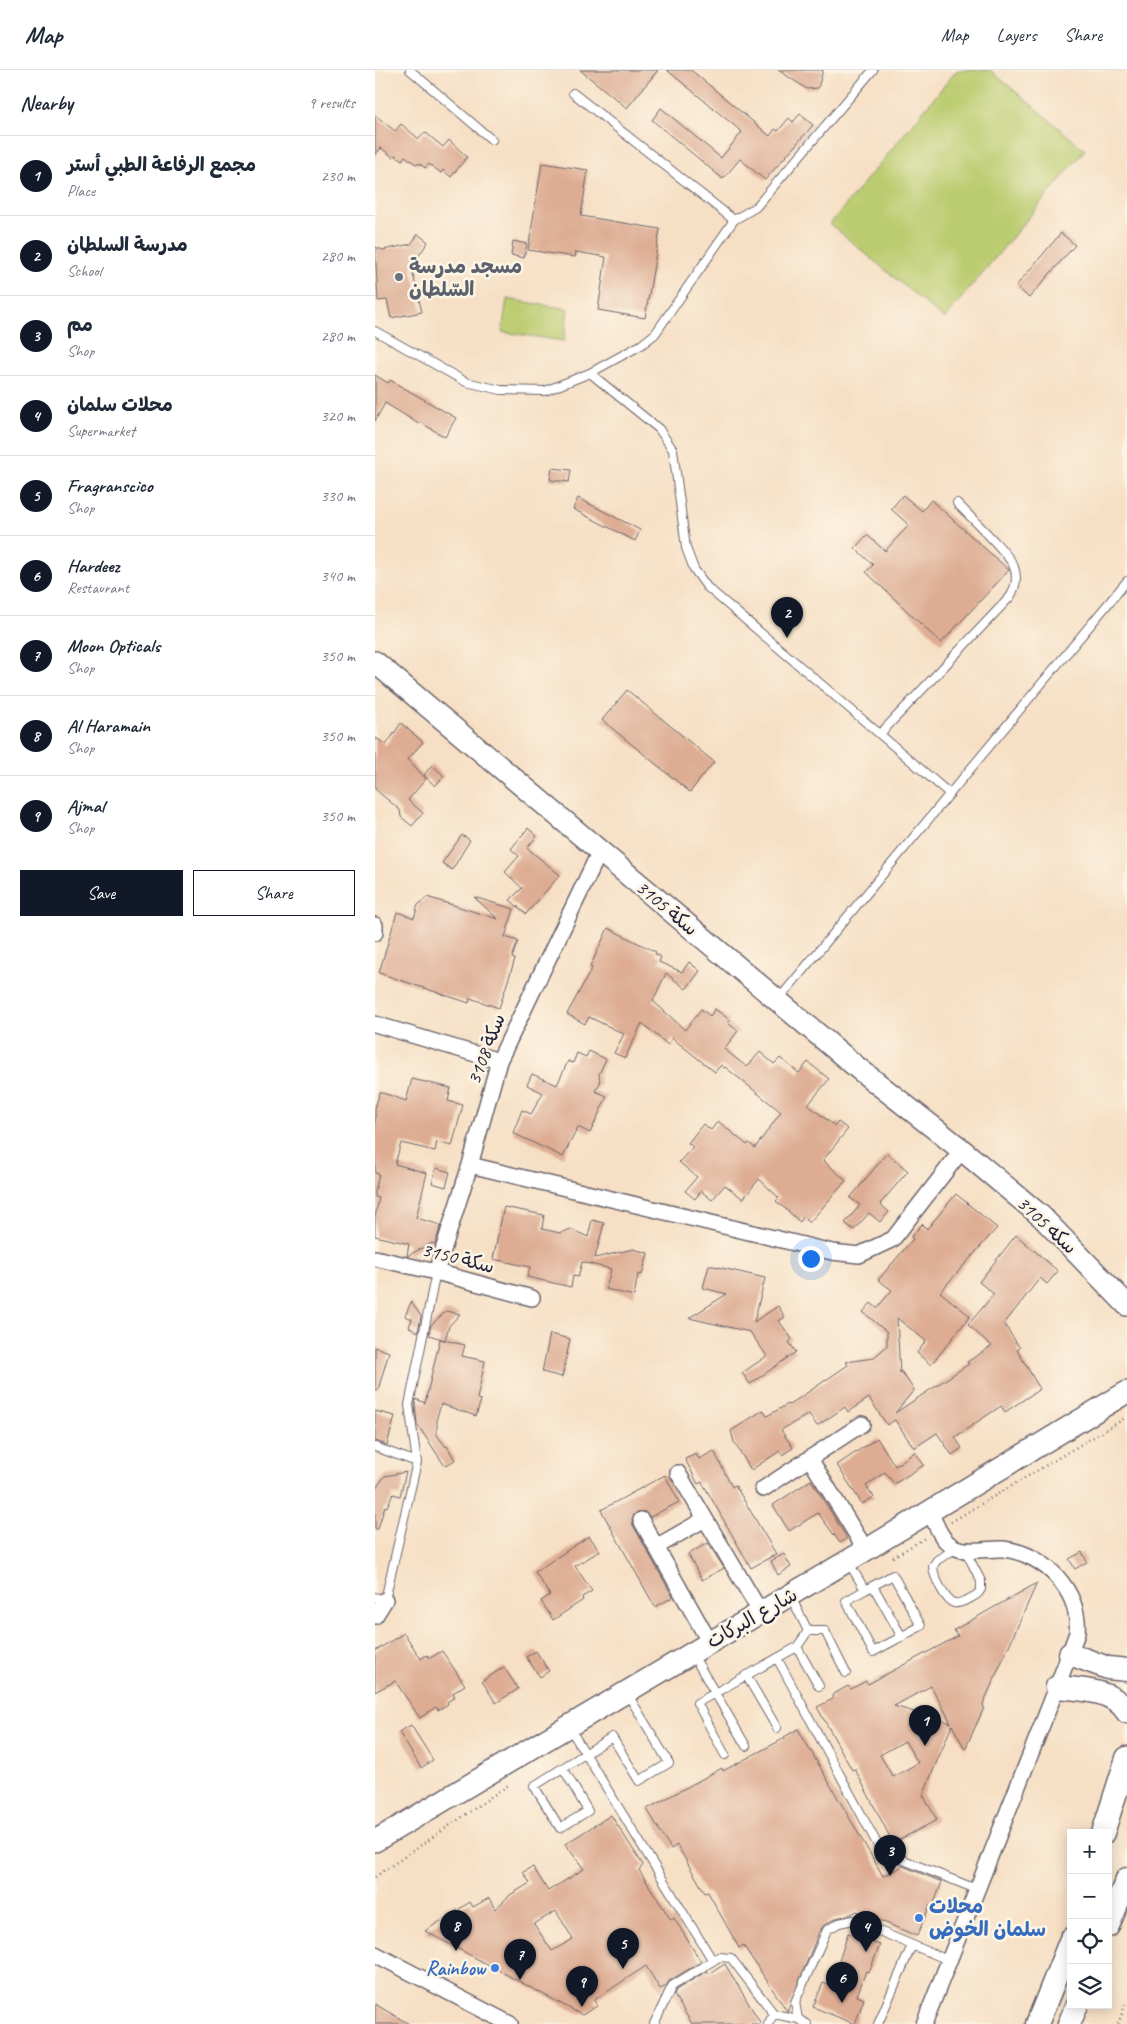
<!DOCTYPE html>
<html lang="en">
<head>
<meta charset="utf-8">
<style>
	:root { --surface:#fff; --page:#f2f2f3; --text:#1f2937; --muted:#747a83; --line:#e0e1e3; --accent:#111827 }
	body { margin:0; font-family:Caveat,"Playpen Sans Arabic",sans-serif; background:var(--page); color:var(--text) }
	.controls { position:absolute; right:15px; bottom:15px; display:grid; overflow:hidden; border-radius:0px; box-shadow:0 2px 12px #0003 }
	.controls button { width:45px; height:45px; display:grid; place-items:center; padding:0; border:0; border-bottom:1px solid var(--line); background:var(--surface); color:var(--text); font:25px sans-serif }
	.you { position:absolute; left:435px; top:1188px; width:18px; height:18px; margin:-12px; border:4px solid #fff; border-radius:50%; background:#1a73e8; box-shadow:0 0 0 8px #1a73e833 }
	.badge { display:grid; place-items:center; width:32px; height:32px; border-radius:50%; background:var(--accent); color:#fff; font-size:16px; font-weight:700 }
	.pin { position:absolute; translate:-50% -41px; filter:drop-shadow(0 1px 2px #0008) }
	.pin::after { content:''; position:absolute; top:26px; width:18px; height:15px; background:inherit; clip-path:polygon(0 0,100% 0,50% 100%) }
	.list { margin:0; padding:0; list-style:none }
	h2 { display:flex; justify-content:space-between; align-items:center; height:65px; margin:0; padding:0 20px; font-size:21px }
	h2 small { font-size:16px; font-weight:400; color:var(--muted) }
	.list li { display:grid; grid-template-columns:32px 1fr auto; gap:15px; align-items:center; box-sizing:border-box; height:80px; padding:0 20px; border-top:1px solid var(--line) }
	.list b { display:block; font-size:19px; white-space:nowrap }
	.list p { margin:0; font-size:16px; white-space:nowrap; color:var(--muted) }
	.list em { font-size:16px; font-style:normal; color:var(--muted) }
	.actions { display:flex; gap:10px; padding:15px 20px }
	.actions a { flex:1; padding:11px 0; border:1px solid var(--accent); border-radius:0px; text-align:center; font-size:18px; color:var(--accent) }
	.actions .main { background:var(--accent); color:#fff }
	.icon { flex:none; width:28px; height:28px; fill:none; stroke:currentColor; stroke-width:2; stroke-linecap:round; stroke-linejoin:round }
	.map { position:relative; flex:none; width:752px; height:1954px; overflow:hidden }
	header { display:flex; align-items:center; gap:30px; box-sizing:border-box; height:70px; padding:0 25px; background:var(--surface); border-bottom:1px solid var(--line) }
	header strong { font-size:24px }
	nav { display:flex; gap:28px; margin-inline-start:auto; font-size:18px }
	main { display:flex }
	aside { flex:1; background:var(--surface) }
	.map>svg:first-child { display:block }
	.green { fill:#bbcc6f; stroke:#6e7755 }
	.building { fill:#ddac93; fill-rule:evenodd }
	.lines { fill:none; stroke-linecap:round; stroke-linejoin:round }
	.lane-casing { stroke:#6c646b; stroke-width:10 }
	.street-casing { stroke:#6c646b; stroke-width:18 }
	.secondary-casing { stroke:#6c646b; stroke-width:24 }
	.primary-casing { stroke:#6c646b; stroke-width:25 }
	.path { stroke:#6c646b; stroke-width:2.5; stroke-dasharray:1 4; stroke-linecap:butt }
	.lane { stroke:#fff; stroke-width:8 }
	.street { stroke:#fff; stroke-width:15 }
	.secondary { stroke:#fff; stroke-width:21 }
	.primary { stroke:#fff; stroke-width:22 }
	.worship-dot { fill:#6b7280; stroke:#fcf5e5; stroke-width:2 }
	.shop-dot { fill:#3f7fe0; stroke:#fcf5e5; stroke-width:2 }
	.labels { text-anchor:middle; dominant-baseline:central; stroke-width:5; stroke-linejoin:round; paint-order:stroke }
	.worship-label { font-size:20px; font-weight:bold; fill:#5b616d; stroke:#fcf5e5; text-anchor:start }
	.street-label { font-size:20px; fill:#22223b; stroke:#fcf5e5 }
	.shop-label { font-size:20px; font-weight:bold; fill:#366cbe; stroke:#fcf5e5; text-anchor:start }
</style>
</head>
<body>
<header>
<strong>Map</strong>
<nav><a>Map</a><a>Layers</a><a>Share</a></nav>
</header>
<main>
<aside>
<h2>Nearby<small>9 results</small></h2>
<ul class="list">
<li><span class="badge">1</span><div><b>مجمع الرفاعة الطبي أستر</b><p>Place</p></div><em>230 m</em></li>
<li><span class="badge">2</span><div><b>مدرسة السلطان</b><p>School</p></div><em>280 m</em></li>
<li><span class="badge">3</span><div><b>مم</b><p>Shop</p></div><em>280 m</em></li>
<li><span class="badge">4</span><div><b>محلات سلمان</b><p>Supermarket</p></div><em>320 m</em></li>
<li><span class="badge">5</span><div><b>Fragranscico</b><p>Shop</p></div><em>330 m</em></li>
<li><span class="badge">6</span><div><b>Hardeez</b><p>Restaurant</p></div><em>340 m</em></li>
<li><span class="badge">7</span><div><b>Moon Opticals</b><p>Shop</p></div><em>350 m</em></li>
<li><span class="badge">8</span><div><b>Al Haramain</b><p>Shop</p></div><em>350 m</em></li>
<li><span class="badge">9</span><div><b>Ajmal</b><p>Shop</p></div><em>350 m</em></li>
</ul>
<div class="actions"><a class="main">Save</a><a>Share</a></div>
</aside>
<div class="map">
<svg width="752" height="1954" viewBox="0 0 752 1954">
	<rect width="100%" height="100%" fill="#fcf5e5"/>
	<filter id="ink" filterUnits="userSpaceOnUse"><feTurbulence type="fractalNoise" baseFrequency=".02" numOctaves="2"/><feDisplacementMap in="SourceGraphic" scale="10" xChannelSelector="R" yChannelSelector="G"/><feConvolveMatrix kernelMatrix="1 2 1 2 8 2 1 2 1" color-interpolation-filters="sRGB"/></filter>
	<filter id="wash" filterUnits="userSpaceOnUse"><feTurbulence type="fractalNoise" baseFrequency=".0096" numOctaves="4" result="noise"/><feDisplacementMap in="SourceGraphic" scale="20" xChannelSelector="R" yChannelSelector="G"/><feGaussianBlur stdDeviation="1.12" result="paint"/><feColorMatrix in="noise" values="0 0 0 0 0 0 0 0 0 0 0 0 0 0 0 0 0 1.4 0 .05"/><feComposite in="paint" operator="in"/></filter>
	<g filter="url(#wash)">
		<rect width="100%" height="100%" fill="#f6dfc4"/>
		<path class="green" d="M582,0H615L710,80L569,249L455,154Z
			M132,229L193,239L189,271L127,262Z"/>
		<g id="blocks">
			<path class="building" d="M205,0H283L252,38Z
				M292,0H316L395,66L400,59L403,61L414,48L418,52L425,44L438,55L390,110L365,89L348,109L277,50L286,38L346,88L367,62Z
				M403,0H448L443,18L432,19Z
				M0,45L20,61L26,54L44,69L50,62L68,77L74,70L92,87L76,107L68,100L66,103L54,94L50,98L44,93L42,95L30,86L27,90L20,85L18,87L6,78L0,85Z
				M167,93L213,100L206,146L285,159L270,248L223,240L231,187L201,182L200,187L153,180Z
				M686,163L700,175L654,228L641,216Z
				M43,164L53,172L41,190L42,195L36,196L47,242L16,248L12,230L3,231L0,177L8,180L36,174Z
				M138,171L152,174L149,188L136,185Z
				M0,305L13,313L15,310L81,348L70,367L45,352L44,354L10,333L0,351Z
				M177,398L196,400L194,412L175,410Z
				M528,425L547,441L556,430L634,500L566,573L491,502L498,495L480,478L492,465L510,481L534,455L516,439Z
				M203,428L265,460L260,471L198,439Z
				M252,620L339,692L315,722L227,650Z
				M26,653L48,672L33,689L51,709L33,730L48,743L37,756L26,747L25,740L0,719V667L11,675Z
				M57,695L69,706L60,716L49,705Z
				M153,758L162,766L152,778L185,805L151,844L135,830L147,818L130,802L144,786L136,779Z
				M87,765L95,770L77,800L67,793Z
				M52,827L123,849L99,827L139,839L130,867L143,871L137,888L140,889L124,938L95,928L94,933L4,903L22,842L39,848L43,835Z
				M233,858L281,882L280,884L286,887L284,892L307,902L314,892L325,901L311,919L291,903L278,931L310,960L326,939L335,946L340,939L355,950L353,953L363,961L349,979L372,997L385,982L399,994L405,988L424,1003L433,992L454,1009L433,1035L460,1056L463,1052L473,1059L448,1090L471,1111L434,1153L428,1147L425,1152L414,1142L401,1131L404,1128L384,1109L368,1129L350,1115L337,1130L326,1121L320,1129L310,1121L322,1107L304,1092L318,1077L313,1073L328,1054L336,1060L343,1051L372,1075L374,1073L380,1078L406,1042L350,997L349,998L346,995L340,1002L297,968L293,975L267,953L250,988L239,983L249,964L214,947L210,954L192,944L217,898L215,897Z
				M214,981L231,989L224,1004L225,1013L220,1021L232,1026L215,1063L203,1057L188,1087L138,1063L147,1040L156,1044L168,1023L152,1015L157,1004L182,1015L193,991L198,993L202,983L211,987Z
				M37,1009L76,1018L73,1031L88,1035L77,1076L62,1072L60,1081L26,1073L20,1094L52,1103L41,1148L66,1155L60,1174L57,1173L32,1186L34,1174L0,1166V1147L4,1128L0,1127V1122L4,1104L0,1103V1038L5,1022L31,1031Z
				M512,1083L533,1101L505,1134L514,1142L505,1152L494,1143L479,1160L470,1153L485,1135L475,1128Z
				M61,1098L75,1102L71,1117L57,1113Z
				M581,1124L622,1158L565,1222L595,1246L556,1295L542,1283L551,1271L522,1248L525,1303L526,1301L539,1320L520,1343L594,1294L592,1292L617,1276L593,1255L619,1224L604,1212L641,1165L683,1201L672,1214L665,1208L629,1254L645,1278L642,1280L665,1319L630,1342L626,1336L580,1367L587,1378L577,1385L562,1363L539,1378L520,1350L512,1355L494,1328L473,1342L470,1337L442,1356L434,1344L406,1360L418,1378L407,1385L405,1381L376,1400L359,1372L356,1361L388,1340L392,1346L413,1334L414,1335L473,1295L471,1292L498,1288L512,1276V1262L488,1242L496,1233L502,1238L517,1220L503,1210L538,1169L536,1167L547,1154L552,1159Z
				M129,1137L169,1145L167,1159L185,1163L196,1159L213,1167L217,1150L229,1153L220,1188L258,1179L273,1183L267,1205L263,1204L259,1226L231,1219L236,1199L207,1192L203,1207L198,1206L196,1217L152,1207L155,1197L118,1189Z
				M334,1195L390,1208L379,1252L403,1236L410,1247L404,1251L417,1269L414,1272L421,1282L375,1314L367,1303L392,1286L375,1262L314,1248L352,1224L328,1218Z
				M36,1232L46,1246L43,1262L34,1257L37,1249L30,1246Z
				M71,1241L85,1244L74,1256L70,1270L54,1265L56,1255Z
				M175,1264L195,1269L187,1307L167,1302Z
				M65,1269L90,1275L87,1286L110,1291L102,1329L106,1330L101,1346L66,1334L62,1347V1365L71,1377L72,1376L80,1390L70,1396L42,1354L40,1335L41,1329L50,1333Z
				M0,1277L14,1282L3,1320L0,1319Z
				M0,1341L20,1346L12,1375L0,1371Z
				M502,1368L520,1396L540,1382L549,1395L519,1414L510,1402L491,1416L499,1427L487,1434L462,1395Z
				M339,1381L357,1417L360,1415L401,1484L376,1498L327,1412L323,1414L310,1389L321,1384L324,1389Z
				M31,1402L25,1426L18,1424L12,1437L10,1436L3,1459H0V1419L10,1406Z
				M290,1405L304,1432L275,1447L270,1442H262L257,1449L258,1455L298,1527L280,1537L226,1440Z
				M436,1410L472,1468L465,1473L443,1443L414,1461L398,1435Z
				M214,1466L225,1481L200,1496L217,1521L207,1527L208,1530L178,1550L166,1531L175,1525L160,1502Z
				M333,1473L349,1498L327,1510L313,1484Z
				M707,1482L712,1492L700,1499L694,1489Z
				M409,1484L416,1497L403,1505L396,1491Z
				M662,1513L608,1634L609,1638L590,1679L577,1655L548,1725L562,1750L518,1773L480,1699L477,1700L442,1637L458,1629L457,1625L473,1616L476,1619L491,1611L493,1614L583,1566L579,1560ZM556,1616L572,1645L576,1653L519,1636ZM530,1671L543,1693L518,1707L505,1685Z
				M29,1563L46,1589L52,1585L55,1588L67,1581L90,1615L78,1623L80,1627L72,1632L73,1634L63,1640L61,1637L45,1648L20,1611L0,1622V1581Z
				M161,1581L174,1601L165,1607L151,1587Z
				M129,1597L143,1619L121,1633L107,1611Z
				M36,1655L58,1690L46,1698L24,1662Z
				M423,1659L508,1806L528,1796L567,1812L558,1836L555,1835L542,1866L482,1841L474,1845L461,1848L449,1855L444,1862L412,1941L368,1875L364,1878L333,1822L330,1823L302,1775L296,1779L272,1739L347,1698L348,1701L410,1668L409,1667Z
				M236,1745L268,1795L264,1800L296,1850L299,1848L326,1892L294,1911L291,1916L285,1919L271,1896L219,1930L222,1936L207,1945L50,1861L95,1832L98,1837L114,1828L120,1839L135,1825L155,1813L148,1802L158,1797L173,1821L209,1799L190,1774ZM181,1841L198,1869L177,1881L159,1854Z
				M473,1863L505,1875L494,1902L491,1901L482,1926L489,1929L480,1954L438,1937L448,1913L456,1916Z
				M350,1894L386,1954H317L299,1925L301,1920L332,1901L334,1904Z
				M0,1934L34,1954H0Z"/>
		</g>
	</g>
	<g filter="url(#ink)">
		<use href="#blocks" fill-opacity="0" stroke="#6c646b" stroke-width="1"/>
		<g class="lines">
			<defs>
				<path id="lane" d="M35,0L117,70
					M198,23L359,150
					M0,261L91,312L126,320L170,321L215,303L266,275L280,264L359,150L381,137L498,0
					M215,303L284,359L298,380L311,478L319,499L332,517L575,724
					M505,664L635,527C641,517 643,508 639,497C634,483 594,446 582,433
					M403,930L752,511
					M0,1377L42,1392
					M582,1478L562,1490L558,1496C558,1505 570,1531 579,1533C585,1534 589,1531 594,1529C600,1526 603,1525 606,1519V1511L590,1480
					M474,1493L490,1520L471,1531L498,1582L546,1556L518,1505L490,1520
					M498,1516L527,1567
					M0,1527L10,1530L42,1392L34,1335L61,1202
					M416,1527L433,1561L422,1577L444,1616
					M433,1561H450L471,1603
					M318,1585L371,1676
					M402,1588L506,1781L601,1819
					M371,1605L402,1658
					M194,1657L338,1891
					M350,1685L322,1633L422,1577
					M188,1698L213,1741L185,1758L159,1716L237,1667L264,1711L294,1693L252,1623
					M279,1954L297,1916L344,1887L356,1888L399,1944L423,1949
					M393,1954L399,1944
					M432,1954L423,1949L420,1932L452,1860L464,1853L478,1850L573,1890
					M503,1954L537,1875"/>
				<path id="street" d="M0,855V863
					M0,954L124,991
					M95,1095L457,1182L484,1185L518,1169L587,1080
					M0,1188L61,1202L157,1228
					M61,1202L95,1095L124,991L225,781
					M435,1389L491,1480
					M303,1403L386,1543
					M388,1419L487,1354
					M266,1450L335,1573
					M281,1477L330,1449
					M0,1546L10,1530
					M0,1884L135,1954
					M549,1954L682,1617L702,1563C706,1521 669,1483 628,1479C613,1478 592,1484 579,1477C566,1471 561,1454 555,1442"/>
				<path id="secondary" d="M0,592L484,999L587,1080L666,1146L752,1235
					M0,1771L491,1480L752,1322"/>
				<path id="primary" d="M695,1584L733,1598L752,1600
					M682,1617C705,1619 739,1620 752,1642
					M728,1763L752,1688
					M733,1856L752,1809
					M662,1954L696,1869
					M694,1954L702,1935"/>
			</defs>
			<use href="#lane" class="lane-casing"/>
			<use href="#street" class="street-casing"/>
			<use href="#secondary" class="secondary-casing"/>
			<use href="#primary" class="primary-casing"/>
			<path class="path" d="M576,1452L752,1347
				M518,1487L552,1467
				M0,1807L135,1714
				M743,1954L752,1931"/>
			<use href="#lane" class="lane"/>
			<use href="#street" class="street"/>
			<use href="#secondary" class="secondary"/>
			<use href="#primary" class="primary"/>
		</g>
	</g>
	<circle class="worship-dot" cx="24" cy="207" r="5"/>
	<g class="shop-dot">
		<circle cx="544" cy="1848" r="5"/>
		<circle cx="120" cy="1898" r="5"/>
	</g>
	<g class="labels">
		<g class="worship-label">
			<text x="34" y="196">مسجد مدرسة<tspan x="34" dy="23">السّلطان</tspan></text>
		</g>
		<g class="street-label">
			<text transform="translate(292 838) rotate(40)">سكة 3105</text>
			<text transform="translate(111 979) rotate(-69)">سكة 3108</text>
			<text transform="translate(672 1155) rotate(43)">سكه 3105</text>
			<text transform="translate(83 1188) rotate(14)">سكة 3150</text>
			<text transform="translate(377 1548) rotate(-30)">شارع البركات</text>
		</g>
		<g class="shop-label">
			<text x="554" y="1836">محلات<tspan x="554" dy="23">سلمان الخوض</tspan></text>
			<text x="110" y="1898" text-anchor="end">Rainbow</text>
		</g>
	</g>
</svg>
<div class="controls">
<button>+</button>
<button>−</button>
<button><svg class="icon" aria-label="locate" viewBox="0 0 24 24"><circle cx="12" cy="12" r="6"/><path d="M12 2v4M12 18v4M2 12h4M18 12h4"/></svg></button>
<button><svg class="icon" aria-label="layers" viewBox="0 0 24 24"><path d="M12 4l9 5-9 5-9-5zM3 14l9 5 9-5"/></svg></button>
</div>
<div class="you"></div>
<div class="pin badge" style="left:550px;top:1676px">1</div>
<div class="pin badge" style="left:412px;top:568px">2</div>
<div class="pin badge" style="left:515px;top:1806px">3</div>
<div class="pin badge" style="left:491px;top:1882px">4</div>
<div class="pin badge" style="left:248px;top:1899px">5</div>
<div class="pin badge" style="left:467px;top:1933px">6</div>
<div class="pin badge" style="left:145px;top:1910px">7</div>
<div class="pin badge" style="left:81px;top:1881px">8</div>
<div class="pin badge" style="left:207px;top:1937px">9</div>
</div>
</main>
</body>
</html>
